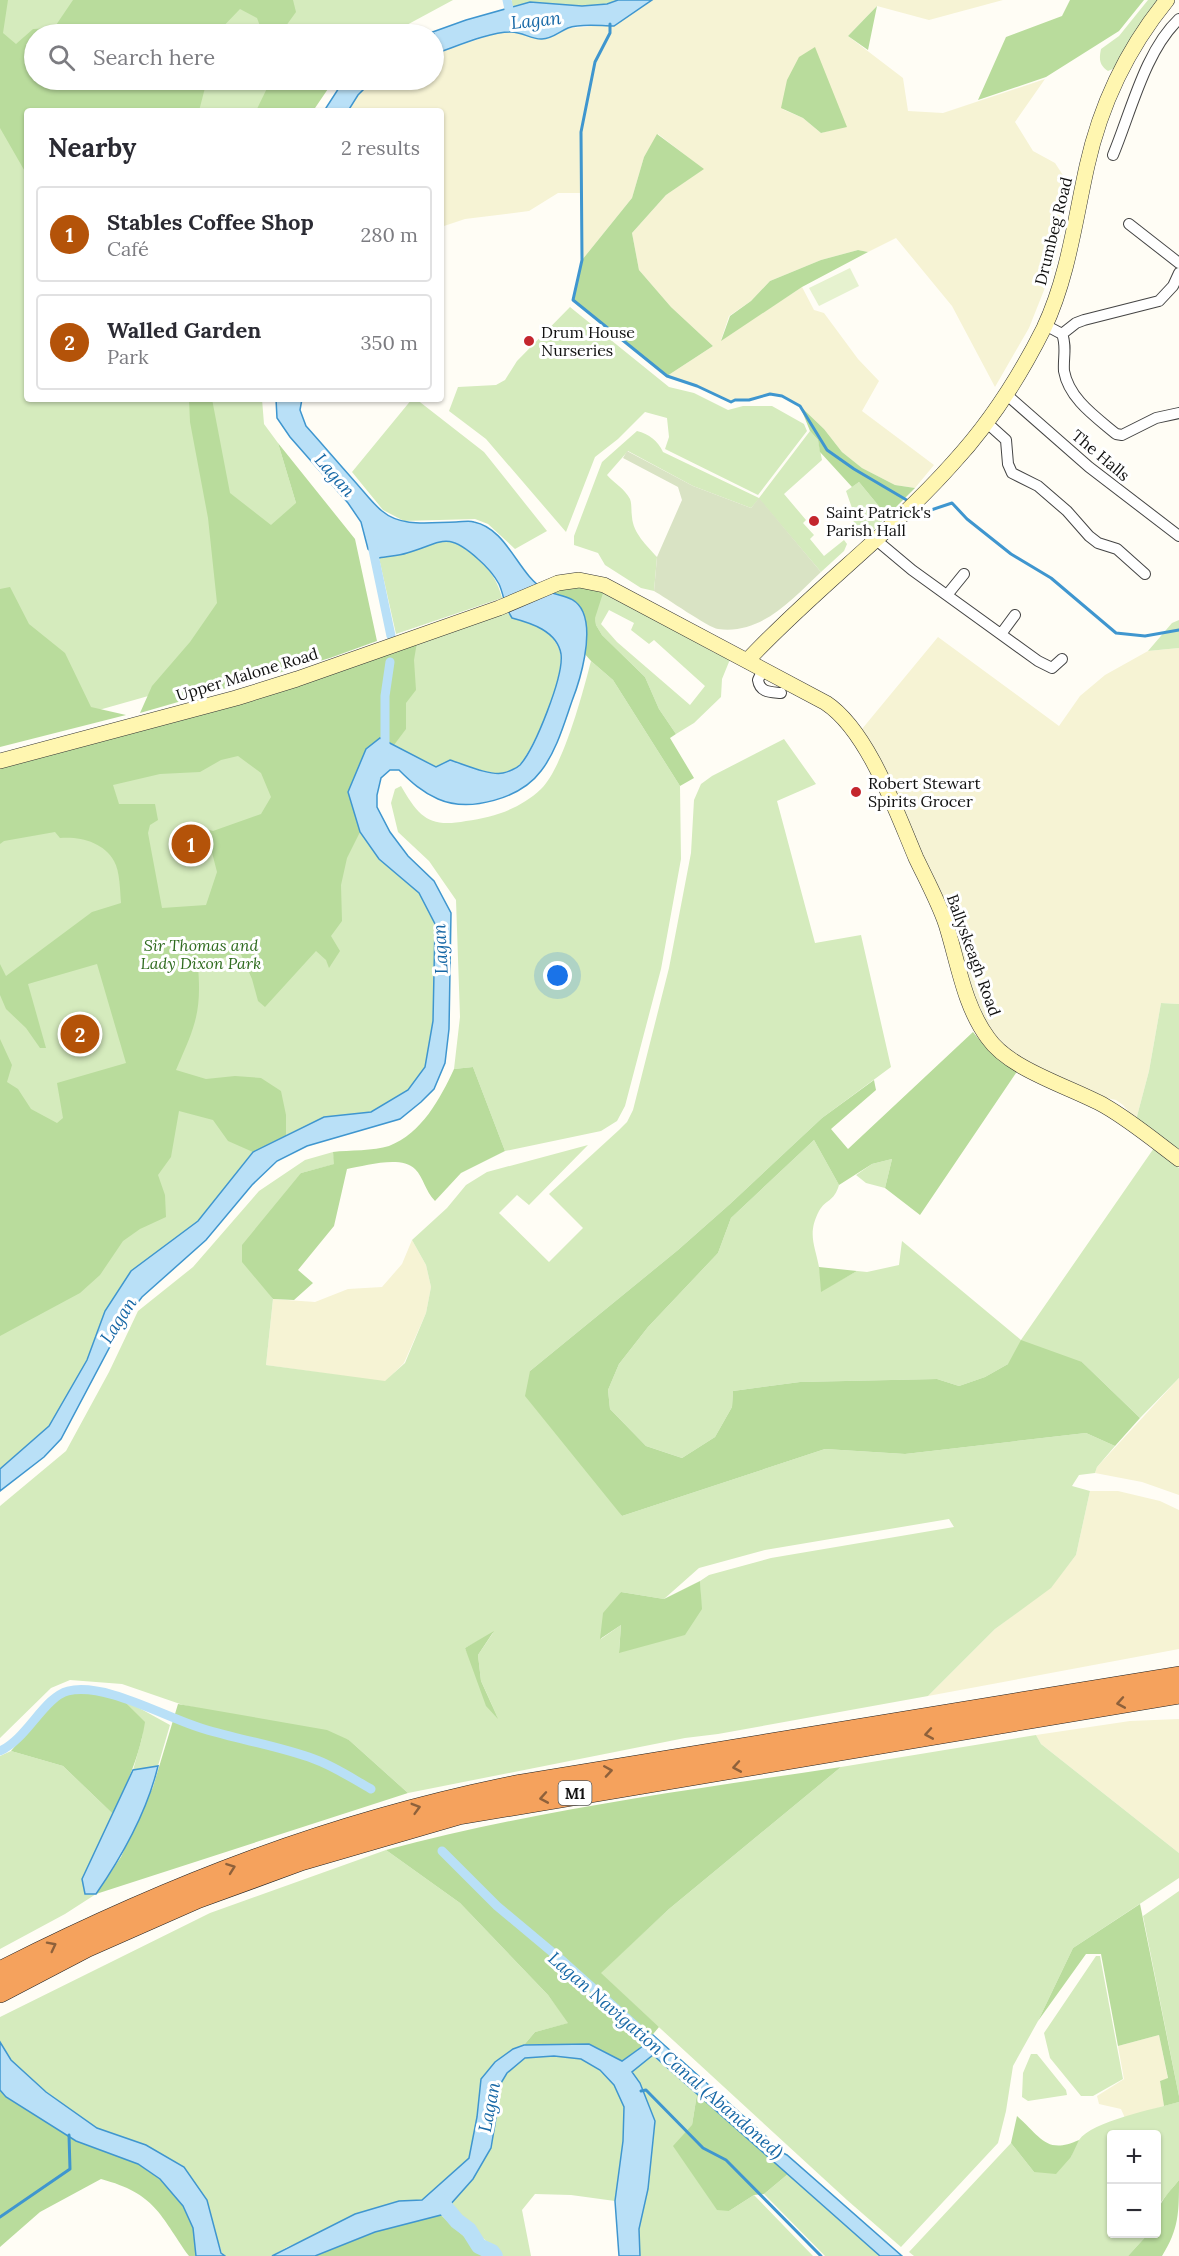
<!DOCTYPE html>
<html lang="en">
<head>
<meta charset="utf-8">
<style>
	:root { --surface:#fff; --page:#f7f7f7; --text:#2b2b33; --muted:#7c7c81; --line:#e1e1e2; --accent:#b45309 }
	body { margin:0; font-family:Lora,serif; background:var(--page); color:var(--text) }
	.controls { position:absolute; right:18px; bottom:18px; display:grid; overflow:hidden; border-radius:6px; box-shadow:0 2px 4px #0004 }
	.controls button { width:54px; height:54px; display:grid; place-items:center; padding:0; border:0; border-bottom:2px solid var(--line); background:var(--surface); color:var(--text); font:30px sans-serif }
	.you { position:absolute; left:558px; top:976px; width:21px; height:21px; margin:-15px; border:4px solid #fff; border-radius:50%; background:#1a73e8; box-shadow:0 0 0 9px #1a73e833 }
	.badge { display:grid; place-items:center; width:39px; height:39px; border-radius:50%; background:var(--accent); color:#fff; font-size:20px; font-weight:700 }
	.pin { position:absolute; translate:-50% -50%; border:3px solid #fff; box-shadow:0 2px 6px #0006 }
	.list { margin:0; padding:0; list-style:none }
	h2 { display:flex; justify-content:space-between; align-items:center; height:78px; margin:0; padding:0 24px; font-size:26px }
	h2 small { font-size:20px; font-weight:400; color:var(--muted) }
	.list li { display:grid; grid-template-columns:39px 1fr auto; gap:18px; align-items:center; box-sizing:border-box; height:96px; margin:0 12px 12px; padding:0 12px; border:2px solid var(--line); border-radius:6px }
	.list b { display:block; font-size:22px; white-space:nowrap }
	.list p { margin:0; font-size:20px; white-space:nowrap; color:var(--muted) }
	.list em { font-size:20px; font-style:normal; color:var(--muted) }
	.icon { flex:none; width:33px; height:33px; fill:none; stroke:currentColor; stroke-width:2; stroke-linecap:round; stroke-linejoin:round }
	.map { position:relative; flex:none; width:1179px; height:2256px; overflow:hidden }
	.search { position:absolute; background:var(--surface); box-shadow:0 2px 4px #0004; left:24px; top:24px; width:420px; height:66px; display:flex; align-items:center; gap:15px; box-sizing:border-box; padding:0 21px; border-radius:33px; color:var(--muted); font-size:22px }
	.panel { position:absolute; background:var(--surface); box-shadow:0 2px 4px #0004; left:24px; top:108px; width:420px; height:294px; border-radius:6px }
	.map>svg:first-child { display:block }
	.farmland { fill:#f6f3d4; fill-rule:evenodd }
	.green { fill:#d5ebbd; fill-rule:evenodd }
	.forest { fill:#b9dc9c; fill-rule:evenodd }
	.cemetery { fill:#d9e3c4 }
	.pitch { fill:#e6f2cf }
	.water { fill:#b9e0f7; stroke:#3f96cf; stroke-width:1.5 }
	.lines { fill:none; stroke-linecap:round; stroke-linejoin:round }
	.stream { stroke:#3f96cf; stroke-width:3 }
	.canal { stroke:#b9e0f7; stroke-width:9 }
	.river { stroke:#b9e0f7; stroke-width:16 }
	.street-casing { stroke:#444; stroke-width:12 }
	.secondary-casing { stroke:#333; stroke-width:16 }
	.highway-casing { stroke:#222; stroke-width:22 }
	.street { stroke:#fff; stroke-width:10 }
	.secondary { stroke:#fff6b0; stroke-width:15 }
	.highway { stroke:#f5a25d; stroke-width:21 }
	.oneway { stroke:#8e613b }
	.poi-dot { fill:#c4262e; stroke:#fff; stroke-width:2 }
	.labels { text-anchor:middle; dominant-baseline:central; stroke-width:6; stroke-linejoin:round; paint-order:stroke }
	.shield { fill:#fff; stroke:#585858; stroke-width:1.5 }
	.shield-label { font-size:15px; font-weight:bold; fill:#111 }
	.street-label { font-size:16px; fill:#111; stroke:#fff }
	.poi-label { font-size:16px; fill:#111; stroke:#fff; text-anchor:start }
	.park-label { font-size:16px; font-style:italic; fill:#2f6b1f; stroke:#fff }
	.water-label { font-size:18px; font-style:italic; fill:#1768a6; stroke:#fff }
</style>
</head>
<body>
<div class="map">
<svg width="1179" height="2256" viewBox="0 0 1179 2256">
	<rect width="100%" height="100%" fill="#fffdf5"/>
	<path class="farmland" d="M652,0H1003L929,20L877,6L848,36L903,78L908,111L943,113L1045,79L1015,122L1033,151L1055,163L1070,186L1067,207L1054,265L1029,328L995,387L952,306L896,238L868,252L858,250L821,260L770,281L751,301L729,316L721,340L802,287L814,310L824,313L858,359L879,381L862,411L934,465L915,488L895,485L862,468L842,452L824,429L800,406L782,396L770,394L749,400H735L731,402L697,386L667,376L713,346L671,307L639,270L632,233L666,195L703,169L658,134L644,157L632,198L582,260L581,193H558L529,211L465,219L441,227V111H348L358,95L373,80H434V54L497,33L513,31L541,39L554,36L569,28L587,27L597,24L614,26ZM782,109L846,126L821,133L803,118Z
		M938,637L1059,726L1080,696L1105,675L1148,651L1179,648V1004L1161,1003L1149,1071L1136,1120L1123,1105L1116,1100L1102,1097L1030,1064L1006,1048L993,1036L980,1014L948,909L862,729Z
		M412,1240L426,1265L431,1287L426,1313L404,1363L385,1382L266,1365L273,1299L315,1302L348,1289L382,1287L402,1264Z
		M1179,1378V1495L1142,1482L1095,1473L1097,1467Z
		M1090,1491H1118L1160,1501L1179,1510V1649L928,1696L995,1629L1051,1587L1076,1555Z
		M1179,1719V1853L1041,1744L1036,1735L1130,1721Z
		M1159,2035L1168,2079L1160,2081L1164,2106L1125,2118L1121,2109L1099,2104L1097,2096L1124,2079L1118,2046Z"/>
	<path class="green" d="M0,0H453L390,34H34V80H329L306,111H27V399H262L264,424L278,443L296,503L349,639L0,738Z
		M512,0H618L607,4L582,6L530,2L511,7Z
		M1148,0H1161L1115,68L1108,71C1099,65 1099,59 1101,49L1119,36Z
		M570,307L669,387L694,393L728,410L743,406H772L804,424L807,431L758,495L665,449L669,437L667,418L645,412L618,439L595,457L566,532L486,439L449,411L458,387L496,385L505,380L517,361Z
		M412,399H416L484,452L547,531L515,549L488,524L475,519L404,521L383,510L352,472Z
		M637,431C649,434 658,441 663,452L759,498L810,431L818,440L822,460L784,494L806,520L803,523L814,535L810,539L824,556L844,540L847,544L844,551L821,572L759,499L751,508L693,486L628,451L607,475C614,483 625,489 630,499C632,504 631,511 632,517C633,533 647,546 657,557L654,591L641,588L605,565L598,553L574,545V536L602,462Z
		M859,482L887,516L866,538L852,536L848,529L854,524L852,508L846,491Z
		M447,540C473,549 496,571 502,598L396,634L379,558L407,553L430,543Z
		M589,582L715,653L731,657L722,679L721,697L694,723L676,734L659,709L645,677L602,635L596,625ZM609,610L634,623L631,630L649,644L654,640L705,686L690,705L617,642L601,624Z
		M508,613C515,623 527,619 537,625C546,630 557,641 560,652C566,674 535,747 520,764C517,768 509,771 504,773C491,776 463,764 450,760L436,768L380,738L348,792L360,832L379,859L419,893L435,924L433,1021L425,1067L408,1090L371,1112L324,1117L253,1152L198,1221L131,1271L105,1311L87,1360L49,1426L0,1469V766L402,641Z
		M1179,620V648L1148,651L1172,623Z
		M591,661L613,680L680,786L681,859L661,969L625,1106L617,1121L601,1131L505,1151L473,1067L454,1069L460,1017L456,900L429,861L398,832L391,803L395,789L401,786C419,817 429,828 466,821C494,817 520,809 541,789C563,768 583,692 591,661Z
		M784,739L816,784L777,801L815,943L861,935L891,1067L822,1118L730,1204L678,1250L530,1371L622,1516L825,1449L905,1454L1086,1433L1115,1446L1097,1467L1095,1473L1079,1475L1072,1486L1090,1491L1076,1555L1051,1588L995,1629L928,1696L718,1734L685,1738L408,1793L349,1740L183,1705L122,1684L70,1680L51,1688L0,1738V1506L66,1451L109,1372L138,1311L193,1267L259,1191L305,1160L333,1152L335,1164L301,1173L264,1286L273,1299L266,1365L385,1381L405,1363L426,1313L431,1287L426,1265L412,1240L447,1208L466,1185L487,1172L588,1145L529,1205L517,1195L499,1213L549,1262L583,1228L549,1194L619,1130L627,1122L633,1110L669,968L691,853L694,800L701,784L712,776ZM949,1519L954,1527L771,1558L709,1575L700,1581L701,1609L619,1652L621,1625L601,1639L621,1592L664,1599L699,1568L765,1550ZM493,1633L478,1655L481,1681L497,1716L465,1648Z
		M1161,1003L1179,1004V1151L1136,1120L1149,1071Z
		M814,1140L839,1185C834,1202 826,1199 819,1211C807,1234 815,1245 819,1267C821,1275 821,1283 821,1291L857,1271L867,1272L899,1265L902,1241L1021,1340L1154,1148L1179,1168V1378L1140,1418L1082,1362L1008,1364L985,1377L959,1386L937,1379L800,1382L733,1391L732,1407L715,1437L682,1458L646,1446L610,1409L608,1390L619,1364L648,1327L718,1253L731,1218Z
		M892,1159L885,1188L866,1183L856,1175L872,1164Z
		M121,1698L170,1725L158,1766L133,1770L142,1738L144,1722Z
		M1036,1735L1041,1744L1179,1853V1878L1073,1948L1038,2021L1013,2066L1006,2111L998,2143L901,2247L847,2200L600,1973L669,1909L841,1767Z
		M11,1751L63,1766L113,1814L82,1879L85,1894H96L65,1914L0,1949V1756Z
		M386,1850L460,1903L548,1995L569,2023L535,2032L524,2045L513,2049L495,2062L481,2079L477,2117L469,2158L422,2200L399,2201L287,2247L272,2256H225L222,2253L215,2232L146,2145L97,2128L46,2092L10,2060L0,2042V2017L210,1913Z
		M1179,1891V2096L1143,1916Z
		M1096,1956H1100L1123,2079L1093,2096H1081L1050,2058L1044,2033Z
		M1031,2054H1037L1066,2090L1067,2095L1028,2101L1022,2097L1023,2073Z
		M653,2055L697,2094L692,2125L729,2211L754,2195L813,2256H640L639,2229L648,2189L655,2121L632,2072Z
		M554,2056L581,2059L600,2070L614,2085L624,2107L623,2141L615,2201L571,2195L535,2194L522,2210L531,2256H503L447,2206L455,2199L496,2118L498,2088L507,2073L525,2058Z
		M1179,2102V2180L1161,2202L1157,2213L1156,2134H1112V2234H1148L1128,2256H914L909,2252L1011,2143L1034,2172L1071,2157C1073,2152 1075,2144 1079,2140C1092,2121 1155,2109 1179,2102Z
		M788,2174L880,2256H825L764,2194Z"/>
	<path class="forest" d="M0,0H8L3,33L16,44L33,29L54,28L73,0H293L296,12L283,30V34H263L257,18L240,9L216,34H34V80H207L199,111H27V175L0,128Z
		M1070,0H1144L1119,31L1046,77L978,100L1006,37L1062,16Z
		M877,6L868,50L848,36Z
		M815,47L847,127L821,133L803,118L781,108L787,80L799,57Z
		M271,80H334L313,111H256Z
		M657,134L704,169L666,195L632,233L639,270L671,307L713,346L667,376L573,300L582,260L632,198L644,157Z
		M858,250L868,252L802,287L721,341L730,316L751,301L770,281L821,260Z
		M189,399H212L230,493L271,525L296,503L278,443L355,539L377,641L330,658L140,713L152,686L190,642L217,603L208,518L190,422Z
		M800,406L824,429L842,452L862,468L895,485L915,488L887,516L859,482L852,487L820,452L818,440L810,431Z
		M566,584L591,587L603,593L595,618L596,625L602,635L645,677L659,709L676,734L670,738L694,778L680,786L613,680L591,661L584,653C588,617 584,599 546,591Z
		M10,587L29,624L65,653L91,707L126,715L0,747V589Z
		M417,642L414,660L416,690L406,703V729L394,745L380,738L348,792L360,832L347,858L341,885L342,921L331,936L340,951L329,968L326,960L316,951L265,1007L258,1001L252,979L240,952L198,967C202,1014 194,1028 176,1070L206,1079L235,1076L261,1078L281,1091L286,1115V1136L253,1152L228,1141L213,1120L179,1111L171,1157L158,1175L165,1195L166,1217L140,1229L123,1241L100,1275L80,1293L0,1336V1039L12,1065L7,1082L18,1089L31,1109L57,1123L63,1118L57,1083L126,1063L97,964L28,984L46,1048H40L26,1028L6,1009L0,995V964L6,976L92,912L121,903C120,891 120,871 114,861C104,842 79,836 60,838L55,832L4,841L0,844V766ZM238,756L261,773L271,797L261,814L213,831L206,829L217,872L206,905L162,908L148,833L150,825L158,820L155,804H119L113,785L160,774L200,772L221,760Z
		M973,1032C985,1048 1001,1059 1018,1070L920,1215L885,1188L892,1159L872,1164L839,1185L814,1140L731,1218L718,1253L648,1327L619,1364L608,1390L610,1409L646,1446L682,1458L715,1437L732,1407L733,1391L800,1382L937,1379L959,1386L985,1377L1008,1364L1021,1340L1082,1362L1140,1418L1115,1446L1086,1433L905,1454L825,1449L622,1516L525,1396L530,1371L678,1250L730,1204L822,1118L874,1080L876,1090L831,1129L848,1149Z
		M473,1067L505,1151L461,1173L435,1201C425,1191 424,1178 415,1169C401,1155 365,1166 347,1169L334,1226L298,1270L313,1283L294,1300L273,1299L242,1262V1245L301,1173L334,1164L333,1152C349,1150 374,1151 389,1146C422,1133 440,1099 454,1069Z
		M819,1267L857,1271L821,1292Z
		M700,1581L702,1609L685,1635L619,1653L621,1625L600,1639L603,1613L621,1592L664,1599Z
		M494,1631L478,1655L481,1681L498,1719L486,1706L465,1648Z
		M70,1693L100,1694L121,1698L145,1722C140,1755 127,1783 113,1814L63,1766L11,1751L56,1699Z
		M178,1704L327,1730L349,1740L408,1793L96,1894L121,1857L153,1787Z
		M841,1767L669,1909L601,1973L659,2027L643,2046L622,2061L589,2044L524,2045L535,2032L568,2023L548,1995L460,1903L386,1850C535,1810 688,1790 841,1767Z
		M1140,1904L1179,2096V2102L1164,2106L1160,2081L1168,2078L1159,2035L1118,2046L1101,1954H1086L1038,2021L1073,1948Z
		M0,2090L6,2097L76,2141L138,2164L160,2179L183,2206L193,2228L196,2256H189C159,2214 156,2194 101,2179L40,2212L0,2247Z
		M697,2094L788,2174L764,2194L754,2195L729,2211L717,2210L673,2146L692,2125Z
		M1017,2116C1041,2137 1046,2155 1079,2140L1071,2157L1056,2174L1034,2172L1011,2143Z
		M1179,2180C1179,2212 1179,2229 1162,2256H1128L1148,2234H1156C1156,2204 1161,2202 1179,2180Z
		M441,2215L485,2256H315L375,2232Z"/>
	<path class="cemetery" d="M627,451L693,486L751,508L759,498L821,572C792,599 762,635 718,629C709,628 665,597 654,591L657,557L682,500L678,487L623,458Z"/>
	<path class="pitch" d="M850,268L859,286L819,306L809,288Z"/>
	<path class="water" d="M618,0H652L614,26C600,26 581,23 568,28C559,32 552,39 542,39C532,40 521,31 510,32C489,32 455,47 434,54V34H427L466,20L530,2L582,6L607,4Z
		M344,80H373L358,95L348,111H324Z
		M276,399H302L300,410L306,426C323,445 340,465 357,484C365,493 373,504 382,511C402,528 431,522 456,522C462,522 469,520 474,522C508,529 518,575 545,590C558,597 575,594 583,612C593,635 581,678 572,701C564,724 556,752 541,771C521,798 470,813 438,799C422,792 411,782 399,770H390L381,778L377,795V807L390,832L408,856L434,881L451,913L449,1029L445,1063L434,1089L421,1102L400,1119L307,1146L277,1161L252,1185L206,1240L142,1297L123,1322L61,1439L44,1457L0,1491V1469L49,1426L87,1360L105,1311L131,1271L198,1221L253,1152L324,1117L371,1112L408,1090L425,1067L433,1021L435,924L419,893L379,859L360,832L348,792L366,749L380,738L436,767L450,760C463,764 490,776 503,773C508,772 517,768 520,765C535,748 564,676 561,654C557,631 531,623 512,618C504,606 504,595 499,584C494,575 485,565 478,559C446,530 442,543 407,553C398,556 388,556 379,558L368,549L361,522L348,503L290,437L277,418Z
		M158,1766C147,1812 123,1855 96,1894H85L82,1879L133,1770Z
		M653,2035L769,2139L777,2150L787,2155L902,2256H880L653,2055L632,2072L640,2083L655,2121L648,2189L639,2229L640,2256H619L615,2201L623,2141L624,2107L614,2085L600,2070L581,2059L554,2056L525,2058L507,2073L498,2088L496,2118L491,2148L473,2179L441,2215L375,2232L315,2256H272L355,2214L399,2201L422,2200L469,2158L477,2117L481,2079L495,2062L513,2049L524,2045L589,2044L622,2061L643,2046Z
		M0,2042L11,2060L46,2092L97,2128L146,2145L184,2167L207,2200L221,2253L225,2256H196L193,2228L183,2206L160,2179L138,2164L76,2141L6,2097L0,2090Z"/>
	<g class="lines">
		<path class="stream" d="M610,24V33L595,62L581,132L582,260L573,300L667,376L697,386L731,402L735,400H749L770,394L782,396L800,406L827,450L854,469L910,502
			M918,507L925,512L952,503L967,519L1011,554L1051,578L1116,633L1145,636L1179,630
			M641,2091L646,2090L703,2148L726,2160L821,2256
			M0,2217L70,2169L69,2135"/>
		<path class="canal" d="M507,0L511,18
			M374,541L373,550L391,636
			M385,751V696L390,662
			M0,1751C27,1739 44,1697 68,1691C106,1682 166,1718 204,1729C240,1740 279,1746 314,1759C334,1766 353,1779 371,1789
			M442,1851L497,1906L564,1962L658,2046"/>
		<path class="river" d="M440,2201L457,2221L469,2230L479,2246L492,2252L495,2256"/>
		<defs>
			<path id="street" d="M1113,155C1131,112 1145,51 1179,19
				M1129,224L1179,263
				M1045,325L1062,334C1067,346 1063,358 1064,371C1069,399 1096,417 1116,434L1122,435L1156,418L1179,413
				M1062,334L1076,323L1084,320L1159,301L1173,286L1179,273
				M1007,395L1089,467L1179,536
				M986,422L1006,440L1008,464L1012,473L1038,486L1067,511L1089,536L1098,543L1117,549L1145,574
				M875,539L912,570L1038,661L1052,668L1062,659
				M947,595L964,574
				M1001,634L1015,615
				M763,669L758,680C760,693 771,692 781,693"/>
			<path id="secondary" d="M747,661C812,591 890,534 953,463C990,423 1020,376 1044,328C1068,277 1075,220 1087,166C1101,103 1127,49 1167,0
				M0,761L236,698L297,679L499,608L558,583L579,580L604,585L826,703C868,731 896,811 916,858C926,879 938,901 946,924C958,962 964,1006 988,1038C1010,1070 1071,1087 1105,1106C1131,1121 1155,1141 1179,1159"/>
			<path id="highway" d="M0,1972C170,1886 334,1822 521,1785L1179,1677
				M0,1992L86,1947L197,1898L301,1860L459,1814L1179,1693"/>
		</defs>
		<use href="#street" class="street-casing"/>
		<use href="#secondary" class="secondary-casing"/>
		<use href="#highway" class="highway-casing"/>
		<use href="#street" class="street"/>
		<use href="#secondary" class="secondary"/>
		<use href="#highway" class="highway"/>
	</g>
	<defs><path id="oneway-chevron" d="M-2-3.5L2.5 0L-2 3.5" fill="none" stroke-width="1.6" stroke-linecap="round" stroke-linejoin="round" transform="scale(1.5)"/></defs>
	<g class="oneway">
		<use href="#oneway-chevron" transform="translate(1121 1703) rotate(170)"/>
		<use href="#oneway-chevron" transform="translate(929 1734) rotate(170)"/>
		<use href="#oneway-chevron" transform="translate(737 1767) rotate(170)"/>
		<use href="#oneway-chevron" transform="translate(608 1771) rotate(-9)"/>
		<use href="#oneway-chevron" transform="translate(544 1798) rotate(170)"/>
		<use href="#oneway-chevron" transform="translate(416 1808) rotate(-16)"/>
		<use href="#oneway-chevron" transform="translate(231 1868) rotate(-20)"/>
		<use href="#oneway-chevron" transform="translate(52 1946) rotate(-27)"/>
	</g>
	<g class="poi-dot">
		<circle cx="529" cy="341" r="6"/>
		<circle cx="814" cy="521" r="6"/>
		<circle cx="856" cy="792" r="6"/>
	</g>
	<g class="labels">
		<rect class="shield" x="558.5" y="1781" width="33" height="24" rx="4.5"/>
		<g class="shield-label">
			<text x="575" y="1793">M1</text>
		</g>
		<g class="street-label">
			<text transform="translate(1053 231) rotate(-76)">Drumbeg Road</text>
			<text transform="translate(1101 455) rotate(40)">The Halls</text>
			<text transform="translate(247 674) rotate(-17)">Upper Malone Road</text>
			<text transform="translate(974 955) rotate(70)">Ballyskeagh Road</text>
		</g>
		<g class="poi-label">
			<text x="541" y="332">Drum House<tspan x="541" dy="18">Nurseries</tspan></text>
			<text x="826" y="512">Saint Patrick's<tspan x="826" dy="18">Parish Hall</tspan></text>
			<text x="868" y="783">Robert Stewart<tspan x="868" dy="18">Spirits Grocer</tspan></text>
		</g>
		<g class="park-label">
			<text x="201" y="945">Sir Thomas and<tspan x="201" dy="18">Lady Dixon Park</tspan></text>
		</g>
		<g class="water-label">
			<text transform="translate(536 20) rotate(-6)">Lagan</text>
			<text transform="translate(335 475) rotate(49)">Lagan</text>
			<text transform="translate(440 949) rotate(-93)">Lagan</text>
			<text transform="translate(118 1320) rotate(-57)">Lagan</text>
			<text transform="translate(666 2055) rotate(41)">Lagan Navigation Canal (Abandoned)</text>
			<text transform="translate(489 2107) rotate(-79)">Lagan</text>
		</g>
	</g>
</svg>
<div class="controls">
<button>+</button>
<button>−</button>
</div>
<div class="you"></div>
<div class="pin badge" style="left:191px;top:844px">1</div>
<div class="pin badge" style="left:80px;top:1034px">2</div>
<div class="search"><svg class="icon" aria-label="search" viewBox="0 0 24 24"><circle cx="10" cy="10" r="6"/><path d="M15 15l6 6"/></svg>Search here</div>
<section class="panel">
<h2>Nearby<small>2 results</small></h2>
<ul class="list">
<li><span class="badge">1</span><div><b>Stables Coffee Shop</b><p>Café</p></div><em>280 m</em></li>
<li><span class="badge">2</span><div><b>Walled Garden</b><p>Park</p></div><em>350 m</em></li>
</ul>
</section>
</div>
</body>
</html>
